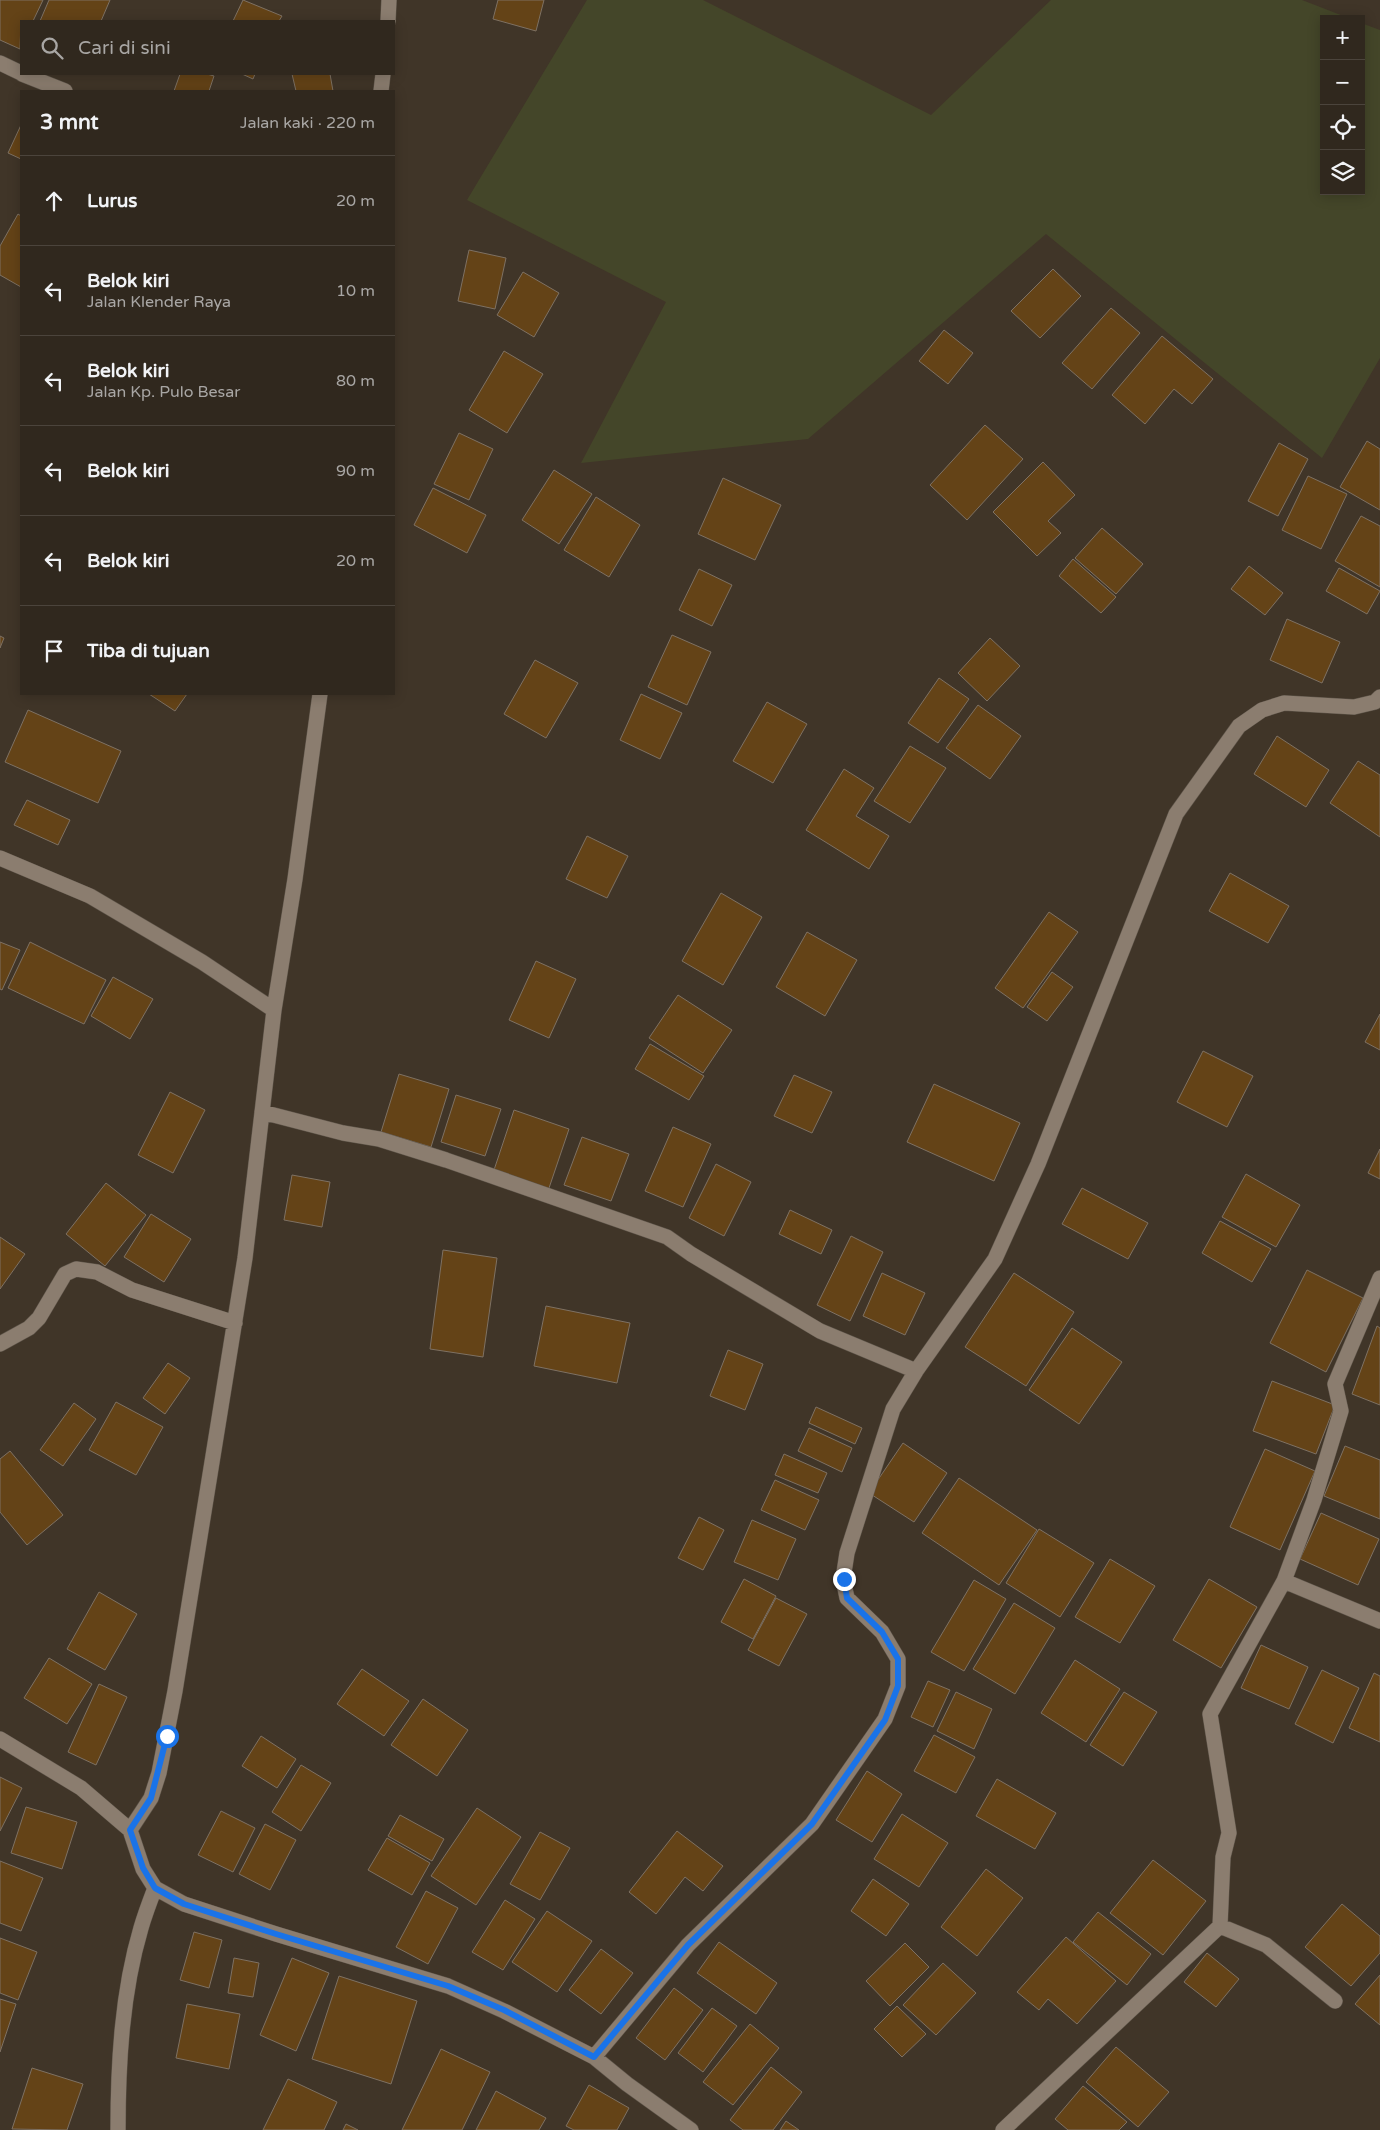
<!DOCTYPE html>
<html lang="id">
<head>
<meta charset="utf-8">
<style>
	:root { --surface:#30281e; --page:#3c342b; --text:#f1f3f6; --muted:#a8a6a4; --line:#4b443c }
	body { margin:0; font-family:"Varela Round",sans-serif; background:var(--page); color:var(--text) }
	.controls { position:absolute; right:15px; top:15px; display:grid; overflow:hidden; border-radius:0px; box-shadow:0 2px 12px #0003 }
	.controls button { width:45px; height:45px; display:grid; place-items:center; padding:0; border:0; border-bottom:1px solid var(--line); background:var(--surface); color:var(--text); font:25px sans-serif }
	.stop { position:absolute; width:15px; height:15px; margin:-11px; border:4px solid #1a73e8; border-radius:50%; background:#fff }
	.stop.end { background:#1a73e8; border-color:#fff; box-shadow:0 1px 5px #0008 }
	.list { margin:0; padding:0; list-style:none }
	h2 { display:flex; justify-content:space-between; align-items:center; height:65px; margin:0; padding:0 20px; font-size:21px }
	h2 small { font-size:16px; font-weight:400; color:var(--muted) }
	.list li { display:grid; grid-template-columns:32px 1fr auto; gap:15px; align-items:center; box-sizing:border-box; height:90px; padding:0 20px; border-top:1px solid var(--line) }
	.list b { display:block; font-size:19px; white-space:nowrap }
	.list p { margin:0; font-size:16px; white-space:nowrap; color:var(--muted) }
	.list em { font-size:16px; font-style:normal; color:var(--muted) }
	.icon { flex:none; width:28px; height:28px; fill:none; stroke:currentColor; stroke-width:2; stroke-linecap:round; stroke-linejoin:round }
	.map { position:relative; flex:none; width:1380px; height:2130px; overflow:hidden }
	.search { position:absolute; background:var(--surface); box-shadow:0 2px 12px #0003; left:20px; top:20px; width:375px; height:55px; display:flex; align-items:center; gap:12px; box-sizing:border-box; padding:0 18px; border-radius:0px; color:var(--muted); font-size:19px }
	.panel { position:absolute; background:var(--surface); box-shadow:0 2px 12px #0003; left:20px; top:90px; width:375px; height:605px; border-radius:0px }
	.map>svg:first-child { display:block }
	.green { fill:#444629 }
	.building { fill:#644317; stroke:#7e7163 }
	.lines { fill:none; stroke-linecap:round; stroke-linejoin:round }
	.minor-casing { stroke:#5d5449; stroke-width:16 }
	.minor { stroke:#8b7d6f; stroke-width:15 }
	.route { stroke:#1a73e8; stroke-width:6 }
</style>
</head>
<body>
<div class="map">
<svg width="1380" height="2130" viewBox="0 0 1380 2130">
	<rect width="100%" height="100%" fill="#403528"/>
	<path class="green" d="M587,0H703L931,115L1051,0H1302L1351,19H1324V191H1361V23L1380,30V358L1322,458L1046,234L808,439L581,463L666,302L467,200Z"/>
	<path class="building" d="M0,0H43L33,21H21L20,49L0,40Z
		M49,0H110L101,21H40Z
		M243,0L282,16L279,21H233Z
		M498,0H544L536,31L493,19Z
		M180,74H207L214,76L209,91H174Z
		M242,74H255L253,79Z
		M292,74H330L333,91H296Z
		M21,125V159L8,153Z
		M18,214L21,216V287L0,275V246Z
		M469,250L506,258L495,309L458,301Z
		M1053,269L1081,296L1040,338L1011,311Z
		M523,272L559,293L534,337L497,315Z
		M1111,308L1140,333L1092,389L1062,363Z
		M944,330L973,353L948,384L919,361Z
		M1162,336L1213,379L1192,404L1174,389L1145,424L1112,395Z
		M504,351L543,374L507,433L469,410Z
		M985,425L1023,459L967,520L930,485Z
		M459,433L493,449L469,500L434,484Z
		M1367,441L1380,449V510L1340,487Z
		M1279,443L1308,459L1278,516L1248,501Z
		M1043,462L1075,495L1048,521L1061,533L1037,556L993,512Z
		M554,470L592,494L559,544L522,520Z
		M1308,476L1347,494L1321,549L1282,530Z
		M723,478L781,505L755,560L698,534Z
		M433,488L486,515L467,553L414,525Z
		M596,497L640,525L609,577L564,550Z
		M1361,516L1380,526V587L1335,561Z
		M1102,528L1143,564L1116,594L1075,558Z
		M1073,559L1116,597L1101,613L1059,576Z
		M1249,566L1283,593L1265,615L1231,589Z
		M1339,568L1380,591L1367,614L1326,591Z
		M699,569L732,585L712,626L679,610Z
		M1287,619L1340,642L1322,683L1270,660Z
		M672,635L711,652L687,705L648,687Z
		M0,636L4,638L0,648Z
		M990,638L1020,666L987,701L958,673Z
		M535,660L578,683L546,738L504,714Z
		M939,678L969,699L938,743L908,723Z
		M149,694H187L175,711Z
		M641,694L682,713L660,759L620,740Z
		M767,702L807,724L773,783L733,761Z
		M978,705L1021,736L990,779L946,748Z
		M28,710L121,751L98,803L5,762Z
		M1277,736L1329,770L1306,807L1254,774Z
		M910,746L946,768L910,823L874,801Z
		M1358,761L1380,775V837L1330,803Z
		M844,769L874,788L856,816L889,836L869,869L806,830Z
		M27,800L70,820L58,845L14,825Z
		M587,836L628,856L607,898L566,879Z
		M1230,873L1289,906L1268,943L1209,911Z
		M721,893L762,917L723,985L682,961Z
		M1049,912L1078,932L1023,1008L995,988Z
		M807,932L857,960L825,1016L776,987Z
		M0,942L20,950L2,990L0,989Z
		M30,942L106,980L84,1024L8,988Z
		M536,961L576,979L549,1038L509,1020Z
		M1052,972L1073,987L1047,1021L1027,1007Z
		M113,977L153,999L130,1039L91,1016Z
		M678,995L732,1030L703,1073L649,1038Z
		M1380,1014V1050L1365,1042Z
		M650,1044L704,1076L689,1100L635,1069Z
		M1203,1051L1253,1076L1227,1127L1177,1102Z
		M399,1074L449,1089L431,1147L381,1132Z
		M794,1075L832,1092L812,1133L774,1116Z
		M934,1084L1020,1123L994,1181L907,1142Z
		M170,1092L205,1110L173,1173L138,1155Z
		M456,1095L501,1109L485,1156L441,1142Z
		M514,1110L569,1129L548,1191L493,1173Z
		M673,1127L711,1144L683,1207L645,1191Z
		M582,1137L629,1154L611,1201L564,1185Z
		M1380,1149V1179L1368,1173Z
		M716,1164L751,1182L724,1236L689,1218Z
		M1246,1174L1300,1205L1276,1247L1222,1217Z
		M292,1175L330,1182L322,1227L284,1220Z
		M106,1183L146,1215L105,1266L66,1234Z
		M1082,1188L1148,1223L1128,1259L1062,1224Z
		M790,1210L832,1230L821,1254L779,1234Z
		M151,1214L191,1239L164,1282L124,1257Z
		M1220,1221L1271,1249L1252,1282L1202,1253Z
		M851,1236L883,1252L850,1321L817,1305Z
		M0,1237L25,1254L0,1289Z
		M443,1250L497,1258L483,1357L430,1349Z
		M1307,1270L1363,1298L1326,1372L1270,1343Z
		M882,1273L925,1293L905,1335L863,1316Z
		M1014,1273L1074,1312L1026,1386L965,1347Z
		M546,1306L630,1323L617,1383L534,1366Z
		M1377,1326L1380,1328V1405L1352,1394Z
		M1072,1328L1122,1362L1079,1424L1029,1390Z
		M728,1350L763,1364L745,1410L710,1396Z
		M168,1363L190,1378L165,1414L143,1398Z
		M1272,1381L1335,1405L1316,1454L1253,1431Z
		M116,1402L163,1427L136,1475L89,1450Z
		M74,1403L96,1419L63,1466L40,1450Z
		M816,1407L862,1428L855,1444L809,1423Z
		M809,1428L852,1448L842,1472L798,1451Z
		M903,1443L947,1473L914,1522L869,1493Z
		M1345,1446L1380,1460V1519L1324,1496Z
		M1265,1449L1315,1471L1280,1550L1230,1527Z
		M10,1451L63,1515L27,1545L0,1512V1459Z
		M784,1454L827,1473L818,1493L775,1475Z
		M959,1478L1037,1530L999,1585L922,1533Z
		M775,1480L819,1500L805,1530L761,1510Z
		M1321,1513L1379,1539L1358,1585L1300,1559Z
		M699,1517L724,1530L703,1570L678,1558Z
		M752,1520L796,1539L778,1580L734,1562Z
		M1039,1529L1094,1563L1060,1617L1006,1583Z
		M1110,1559L1155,1586L1120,1643L1075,1617Z
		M744,1579L776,1596L753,1639L721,1622Z
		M1209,1579L1257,1607L1221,1668L1173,1640Z
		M974,1580L1006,1599L964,1671L931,1652Z
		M99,1592L137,1614L105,1670L67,1649Z
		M776,1598L807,1614L779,1666L748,1650Z
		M1014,1603L1055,1628L1015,1694L973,1669Z
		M1261,1645L1308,1667L1289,1709L1241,1688Z
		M49,1658L92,1684L67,1724L24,1698Z
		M1075,1660L1120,1689L1086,1742L1041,1713Z
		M362,1669L409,1701L384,1736L337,1704Z
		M1322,1670L1359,1688L1333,1743L1295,1724Z
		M1374,1673L1380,1676V1742L1349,1728Z
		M928,1681L950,1690L933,1727L911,1717Z
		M99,1684L127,1697L96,1765L68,1752Z
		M956,1692L992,1709L974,1749L937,1731Z
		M1124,1692L1157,1712L1123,1766L1090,1745Z
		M423,1699L468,1730L437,1776L391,1745Z
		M934,1735L975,1757L956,1793L914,1771Z
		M261,1736L296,1759L277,1788L242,1766Z
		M301,1765L331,1783L301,1831L272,1812Z
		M867,1771L902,1794L872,1842L836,1820Z
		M0,1777L22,1788L0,1831Z
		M997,1779L1056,1813L1035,1849L976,1816Z
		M26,1807L77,1822L62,1869L11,1853Z
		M477,1808L521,1837L476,1905L431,1876Z
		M221,1811L255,1828L233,1872L198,1855Z
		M902,1814L948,1843L919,1887L874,1859Z
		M400,1815L444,1839L432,1861L388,1836Z
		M265,1824L296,1840L270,1890L239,1874Z
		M677,1831L723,1866L703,1891L685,1877L656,1914L629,1892Z
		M540,1832L570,1848L540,1900L510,1884Z
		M387,1838L430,1863L412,1895L368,1870Z
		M1153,1860L1206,1901L1163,1955L1110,1913Z
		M0,1861L43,1878L21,1931L0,1923Z
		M986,1869L1023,1898L977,1956L941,1927Z
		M873,1879L909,1904L886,1936L851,1911Z
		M426,1891L458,1908L428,1964L396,1947Z
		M505,1900L535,1919L503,1970L472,1952Z
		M1342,1904L1380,1936V1953L1351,1986L1305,1947Z
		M547,1911L592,1941L557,1992L512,1962Z
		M1098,1912L1151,1954L1127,1985L1073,1942Z
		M194,1932L222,1940L209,1988L180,1980Z
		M1066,1937L1116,1981L1077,2024L1048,1999L1039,2010L1017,1992Z
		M0,1938L37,1952L18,2000L0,1993Z
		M719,1942L777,1983L756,2014L697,1973Z
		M905,1943L929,1967L890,2006L866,1981Z
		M601,1949L633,1973L601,2014L569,1990Z
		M1207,1953L1239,1979L1216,2007L1184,1982Z
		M234,1958L259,1963L253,1997L228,1993Z
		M292,1958L329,1973L296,2051L260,2035Z
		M943,1963L976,1993L936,2035L903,2005Z
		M1380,1975V2025L1355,2004Z
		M339,1976L417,2001L391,2084L312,2059Z
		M674,1988L703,2010L665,2060L636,2038Z
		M0,1999L16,2004L0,2052Z
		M187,2004L240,2014L229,2069L176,2058Z
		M897,2006L926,2034L902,2057L874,2029Z
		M712,2008L737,2026L703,2072L678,2053Z
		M750,2024L779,2048L733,2105L703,2082Z
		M1116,2047L1169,2092L1138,2127L1086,2082Z
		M441,2049L490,2072L462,2130H402Z
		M771,2067L802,2092L773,2130H743L730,2120Z
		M32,2068L83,2084L67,2130L12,2129Z
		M288,2079L337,2102L324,2130H263Z
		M589,2085L629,2108L617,2130H574L566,2126Z
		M1083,2086L1127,2122L1119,2130H1068L1055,2119Z
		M496,2091L546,2118L539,2130H476Z
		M786,2121L799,2130H780Z
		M346,2124L358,2130H343Z"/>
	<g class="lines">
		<defs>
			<path id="minor" d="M388,21L389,0
				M0,63L21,73
				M22,74L65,91
				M381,91L383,74
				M0,858L90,896L202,962L274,1010
				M262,1112L343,1133L379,1139L446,1160L667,1237L691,1254L820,1331L916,1371
				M0,1344L29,1328L39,1318L65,1274L76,1269L97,1272L132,1290L235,1323
				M1284,1581L1380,1621
				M0,1739L81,1788L130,1830L143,1869L155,1888
				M130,1830L151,1798L159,1773L175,1691L245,1258L274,1010L295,879L320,694
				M155,1888L184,1904L276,1934L448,1986L504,2011L594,2057L627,2084L691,2130
				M1220,1926L1266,1945L1335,2001
				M594,2057L688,1945L812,1824L885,1719L898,1686V1659L882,1632L847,1598L843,1579L847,1553L893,1409L916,1371L995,1259L1038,1164L1176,814L1239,726L1262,710L1284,703L1354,707L1375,702L1380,697
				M118,2130C118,2063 122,1992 141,1928C145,1914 150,1901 155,1888
				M1003,2130L1220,1926L1223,1857L1229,1833L1210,1714L1284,1581L1314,1500L1341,1411L1335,1384L1380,1278"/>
		</defs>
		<use href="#minor" class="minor-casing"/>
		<use href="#minor" class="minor"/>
	</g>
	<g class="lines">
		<path class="route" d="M167,1736L151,1798L130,1830L143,1868L155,1888L184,1904L276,1934L448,1986L504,2010L594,2057L688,1945L812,1824L885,1720L898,1686V1659L882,1632L847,1598L844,1579"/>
	</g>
</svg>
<div class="controls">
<button>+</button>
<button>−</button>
<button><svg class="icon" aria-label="locate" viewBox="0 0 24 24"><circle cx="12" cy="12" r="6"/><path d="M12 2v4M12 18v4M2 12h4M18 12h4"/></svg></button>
<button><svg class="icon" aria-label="layers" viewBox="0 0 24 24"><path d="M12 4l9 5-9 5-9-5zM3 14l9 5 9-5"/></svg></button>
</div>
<div class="stop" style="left:167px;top:1736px"></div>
<div class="stop end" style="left:844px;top:1579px"></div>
<div class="search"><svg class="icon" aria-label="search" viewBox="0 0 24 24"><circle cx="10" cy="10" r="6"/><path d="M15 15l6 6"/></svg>Cari di sini</div>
<section class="panel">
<h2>3 mnt<small>Jalan kaki · 220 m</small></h2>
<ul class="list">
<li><svg class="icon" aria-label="ahead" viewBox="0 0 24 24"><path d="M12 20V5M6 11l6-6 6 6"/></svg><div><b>Lurus</b></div><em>20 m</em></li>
<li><svg class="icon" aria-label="left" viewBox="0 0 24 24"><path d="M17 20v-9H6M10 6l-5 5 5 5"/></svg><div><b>Belok kiri</b><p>Jalan Klender Raya</p></div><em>10 m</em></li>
<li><svg class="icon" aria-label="left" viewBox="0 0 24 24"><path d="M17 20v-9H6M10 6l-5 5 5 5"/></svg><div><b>Belok kiri</b><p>Jalan Kp. Pulo Besar</p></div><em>80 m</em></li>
<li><svg class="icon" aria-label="left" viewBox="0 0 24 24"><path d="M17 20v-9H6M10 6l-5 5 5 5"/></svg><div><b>Belok kiri</b></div><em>90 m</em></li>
<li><svg class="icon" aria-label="left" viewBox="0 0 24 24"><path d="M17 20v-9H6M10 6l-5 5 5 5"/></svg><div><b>Belok kiri</b></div><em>20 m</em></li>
<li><svg class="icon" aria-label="arrive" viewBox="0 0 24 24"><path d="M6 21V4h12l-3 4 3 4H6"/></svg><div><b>Tiba di tujuan</b></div></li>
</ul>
</section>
</div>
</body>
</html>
